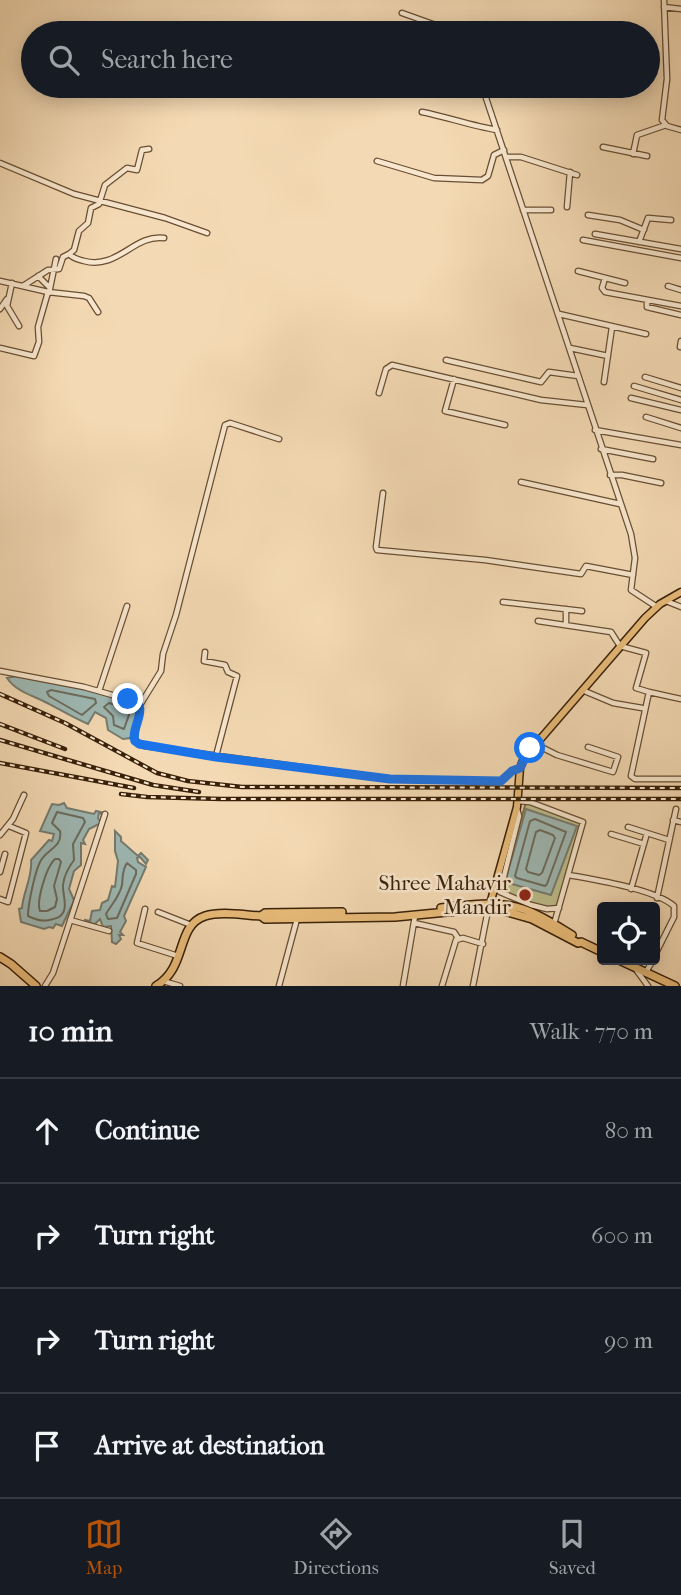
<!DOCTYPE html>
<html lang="en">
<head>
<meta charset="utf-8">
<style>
	:root { --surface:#171b24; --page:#242831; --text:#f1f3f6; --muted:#9ea1a6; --line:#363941; --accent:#b45309 }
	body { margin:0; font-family:"IM FELL French Canon",serif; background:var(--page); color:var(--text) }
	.controls { position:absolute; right:21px; bottom:21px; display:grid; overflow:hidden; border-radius:7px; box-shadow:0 4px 18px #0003 }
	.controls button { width:63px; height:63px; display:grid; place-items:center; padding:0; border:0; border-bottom:2px solid var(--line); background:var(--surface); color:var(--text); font:35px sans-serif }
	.stop { position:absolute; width:21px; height:21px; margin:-16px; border:5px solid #1a73e8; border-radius:50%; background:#fff }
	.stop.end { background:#1a73e8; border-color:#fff; box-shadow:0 2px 7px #0008 }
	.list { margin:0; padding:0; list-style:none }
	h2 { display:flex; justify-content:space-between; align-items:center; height:91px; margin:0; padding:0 28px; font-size:30px }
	h2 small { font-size:23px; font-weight:400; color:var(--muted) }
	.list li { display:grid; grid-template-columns:46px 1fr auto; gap:21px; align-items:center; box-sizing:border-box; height:105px; padding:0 28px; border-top:2px solid var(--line) }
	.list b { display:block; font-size:26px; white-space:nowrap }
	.list em { font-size:23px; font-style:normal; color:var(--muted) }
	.icon { flex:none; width:38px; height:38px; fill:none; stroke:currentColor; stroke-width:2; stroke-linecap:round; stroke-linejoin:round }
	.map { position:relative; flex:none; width:681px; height:986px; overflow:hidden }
	.search { position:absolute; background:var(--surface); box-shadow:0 4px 18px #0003; left:21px; right:21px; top:21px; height:77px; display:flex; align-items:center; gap:18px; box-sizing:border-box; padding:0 24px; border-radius:38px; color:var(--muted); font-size:26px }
	.sheet { height:511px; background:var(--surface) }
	nav { display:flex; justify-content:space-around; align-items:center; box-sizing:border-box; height:98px; border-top:2px solid var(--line); background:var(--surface); font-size:19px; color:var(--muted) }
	nav a { display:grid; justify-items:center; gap:4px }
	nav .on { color:var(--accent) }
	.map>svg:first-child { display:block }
	.green { fill:#bdbf8c; stroke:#7b704a; stroke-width:2 }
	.water { fill:#9eb9b5; stroke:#767c70; stroke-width:2 }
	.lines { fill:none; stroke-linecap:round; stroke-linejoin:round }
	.shore { stroke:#6c6c5e; stroke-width:2 }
	.minor-casing { stroke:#684e33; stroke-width:7 }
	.major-casing { stroke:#392008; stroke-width:9 }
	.highway-casing { stroke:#392008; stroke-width:10 }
	.minor { stroke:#f8e7ce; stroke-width:4.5 }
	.major { stroke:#eabd7a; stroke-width:6 }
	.highway { stroke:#eabd7a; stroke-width:7 }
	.rail-casing { stroke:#392008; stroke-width:4.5 }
	.rail { stroke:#f8e7ce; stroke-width:2; stroke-dasharray:5; stroke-linecap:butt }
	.route { stroke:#1a73e8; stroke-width:9 }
	.poi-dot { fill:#8f2418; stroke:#f8e7ce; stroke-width:2.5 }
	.labels { text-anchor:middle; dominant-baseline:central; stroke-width:5; stroke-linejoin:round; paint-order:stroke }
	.poi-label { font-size:21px; fill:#392008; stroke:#f8e7ce; text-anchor:end }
</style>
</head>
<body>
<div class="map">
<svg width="681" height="986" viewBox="0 0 681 986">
	<rect width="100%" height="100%" fill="#f4dab4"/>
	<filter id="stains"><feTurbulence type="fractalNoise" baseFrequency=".00286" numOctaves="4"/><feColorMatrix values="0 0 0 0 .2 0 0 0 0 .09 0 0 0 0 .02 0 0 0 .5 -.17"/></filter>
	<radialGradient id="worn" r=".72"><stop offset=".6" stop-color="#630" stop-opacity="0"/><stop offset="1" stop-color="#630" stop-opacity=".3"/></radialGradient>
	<path class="green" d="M526,802L585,823L558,911L505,895L501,889Z"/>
	<path class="water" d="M17,676L89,690L136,702L139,707L131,738L123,739L108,730L106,718L95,712L88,724C76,719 64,712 51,705C36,696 17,693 7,678Z
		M64,803L67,808L94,814L96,811L104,813L101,818L102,814L99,813L98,818L101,823L89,829L83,840L85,844L81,843V865L74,871L69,889L74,900L72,905L62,926L56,924L53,928L49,927L44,929L21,922L19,909L22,908C23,892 33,876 31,860L49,840L52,841L54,834L40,831L52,804L59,805Z
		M526,809L577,826L551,895L505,882Z
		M115,831L121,837V841L138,856L141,853L148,860L146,864L140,857L137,858L138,862L146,867L124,916L126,921L120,932L123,935H119L121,939L116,944L112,942L111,926L103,927L100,919L95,924L85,922V920L90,921L92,911L100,910L102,903L108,900L112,886L115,887L118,861L115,851Z"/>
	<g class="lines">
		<path class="shore" d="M51,690L95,699L96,703L82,715L49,696L47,692Z
			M109,703L131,709L124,729L114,725L113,716L104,707Z
			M57,812L83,818L85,822L73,844L74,860C68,868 64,876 63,885C62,894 70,910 59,917C56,919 52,919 49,920C41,922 34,919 28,916C28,904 35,872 40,862C46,849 63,848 60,831L52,823Z
			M535,819L566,832L547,884L545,886L517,878L515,876L530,821Z
			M540,830L553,835L555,838L542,873L539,875L528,872L526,869L536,832Z
			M55,859H59L61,862L54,886L57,899L55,907L47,911H40C36,902 46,867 55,859Z
			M127,863L136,870V874L117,918L108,919L106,914C111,905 120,896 122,885C123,876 122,870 127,863Z"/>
		<defs>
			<path id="minor" d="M664,0L667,79L662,120L667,126L681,130
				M664,7L681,9
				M402,13L458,33
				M482,86L631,534L635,558L631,590L657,607
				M422,112C447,117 472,126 497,130
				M603,147L647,156
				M149,149L142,150L137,170L127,168L105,185L99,204L91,208L88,223L79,231L74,250L69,254C74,259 77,259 84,261C118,270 134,234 164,238
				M633,154L637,135L666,125
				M506,157H521L577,175
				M377,161L434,178L482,180L488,176L494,155L504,150
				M0,163L74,194L165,218L207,233
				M567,207L570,172
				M523,210H551
				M588,215L620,220L644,230
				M595,234L681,249
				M583,240L681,258
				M639,242L648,218L671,220
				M578,271L625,283
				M38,276L50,288
				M605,278L602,288L605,292L681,306
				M0,281L48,292L84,296L89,298L98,312
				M12,283L7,306L19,326
				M23,286L48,270L59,269L63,257L69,254
				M668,286L681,290
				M49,293L56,259
				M647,300V307L681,315
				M0,309L7,299
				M559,314L646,334
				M680,347L681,341
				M0,348L34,356L39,342L38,327L48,292
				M570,348L608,356
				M446,360L541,382L549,372L578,376
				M645,377L681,388
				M454,379L445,411L505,425
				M604,382L612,327
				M634,386L681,400
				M379,393L386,369L392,365L541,400L587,405
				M631,398L681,410
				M646,417L681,428
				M595,430L681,445
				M601,449L653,459
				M610,475H622L661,483
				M521,482L620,504
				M383,493L376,547L377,550L485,560L581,574L586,566L633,575
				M666,601L681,607
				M503,602L582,611
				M538,621L611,632L620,646L646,653L636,688L649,692L631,776L635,779H681
				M566,625V609
				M205,652L204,661L225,665L228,672L237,676L216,756
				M0,671L84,687L137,702L140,712L133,738L135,741L145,746L390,779L501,781L512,771L520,768
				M582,690L613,703L642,708
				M99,691L127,606
				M649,692L681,699
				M140,705L161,671L163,654L176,615L225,425L230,423L279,439
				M535,744L557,755L613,772L618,757L588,747
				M517,801L530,802L583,822L554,924
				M517,809L519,816L500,892L531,905L547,909L559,908
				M673,820L681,822
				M628,827L669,840
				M611,834L644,844
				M0,835L13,819L24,795
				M0,872L5,854
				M569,875C596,880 654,889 674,906V917L655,955
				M631,889L647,833
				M657,898L676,809
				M0,899L8,902L26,833L9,826
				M145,909L137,943L178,956
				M158,912L191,925
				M70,920L109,931
				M414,923L454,932L458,938
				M637,971L648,986
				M646,972L653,960
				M163,981L180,986
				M45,986L53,973L105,814
				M279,986L297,919
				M403,986L415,916
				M442,986L456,940L463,938L483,944
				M473,986L488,910"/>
			<path id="major" d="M490,904L517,807L520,768L524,758L645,618L660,604L681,592"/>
			<path id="highway" d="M441,908C469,905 496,900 523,909C541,915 557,926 572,935
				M261,916L265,913L342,912
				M0,957L11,964L36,986
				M619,960L675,986
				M156,986C188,967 175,926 205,916C221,911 243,915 261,916L265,919L395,917L468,910H501L532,919L578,943L581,942L602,952"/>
		</defs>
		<use href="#minor" class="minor-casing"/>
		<use href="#major" class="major-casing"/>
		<use href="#highway" class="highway-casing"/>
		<use href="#minor" class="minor"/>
		<use href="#major" class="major"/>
		<use href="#highway" class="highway"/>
		<defs>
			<path id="rail" d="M0,694L65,723L157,773L188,781L242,787L681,788
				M0,724L65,749
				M0,740L153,785L199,792
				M0,763L134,788
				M121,794L147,797L221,799H681"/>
		</defs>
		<use href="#rail" class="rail-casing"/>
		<use href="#rail" class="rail"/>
	</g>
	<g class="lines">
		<path class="route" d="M128,699C153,705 130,726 135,741L139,744L216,757L390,779L501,781L512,771L520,768L530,748"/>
	</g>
	<circle class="poi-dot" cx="525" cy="895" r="7"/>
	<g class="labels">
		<g class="poi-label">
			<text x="511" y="883">Shree Mahavir<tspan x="511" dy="24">Mandir</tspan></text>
		</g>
	</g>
	<rect width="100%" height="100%" filter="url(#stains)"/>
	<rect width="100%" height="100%" fill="url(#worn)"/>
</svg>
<div class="controls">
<button><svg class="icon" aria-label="locate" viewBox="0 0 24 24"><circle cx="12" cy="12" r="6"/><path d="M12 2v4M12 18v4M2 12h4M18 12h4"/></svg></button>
</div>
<div class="stop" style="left:530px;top:748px"></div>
<div class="stop end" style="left:128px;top:699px"></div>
<div class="search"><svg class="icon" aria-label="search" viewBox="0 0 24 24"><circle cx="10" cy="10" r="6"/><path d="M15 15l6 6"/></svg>Search here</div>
</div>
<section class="sheet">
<h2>10 min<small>Walk · 770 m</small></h2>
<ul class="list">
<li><svg class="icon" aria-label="ahead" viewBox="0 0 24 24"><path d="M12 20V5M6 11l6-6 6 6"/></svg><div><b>Continue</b></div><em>80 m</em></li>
<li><svg class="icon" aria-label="right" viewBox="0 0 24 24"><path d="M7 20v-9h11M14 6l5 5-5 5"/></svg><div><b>Turn right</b></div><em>600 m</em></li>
<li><svg class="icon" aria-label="right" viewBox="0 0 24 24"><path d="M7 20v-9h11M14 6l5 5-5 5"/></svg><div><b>Turn right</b></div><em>90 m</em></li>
<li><svg class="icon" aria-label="arrive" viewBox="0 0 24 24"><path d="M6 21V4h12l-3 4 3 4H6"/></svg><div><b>Arrive at destination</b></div></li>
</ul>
</section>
<nav>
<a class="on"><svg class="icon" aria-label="map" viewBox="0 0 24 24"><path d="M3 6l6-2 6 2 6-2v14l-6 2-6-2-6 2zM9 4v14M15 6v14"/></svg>Map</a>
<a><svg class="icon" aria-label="directions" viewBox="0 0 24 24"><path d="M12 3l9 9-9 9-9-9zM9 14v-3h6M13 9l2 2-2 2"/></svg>Directions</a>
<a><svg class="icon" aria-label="saved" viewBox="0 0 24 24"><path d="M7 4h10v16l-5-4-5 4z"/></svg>Saved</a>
</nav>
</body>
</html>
